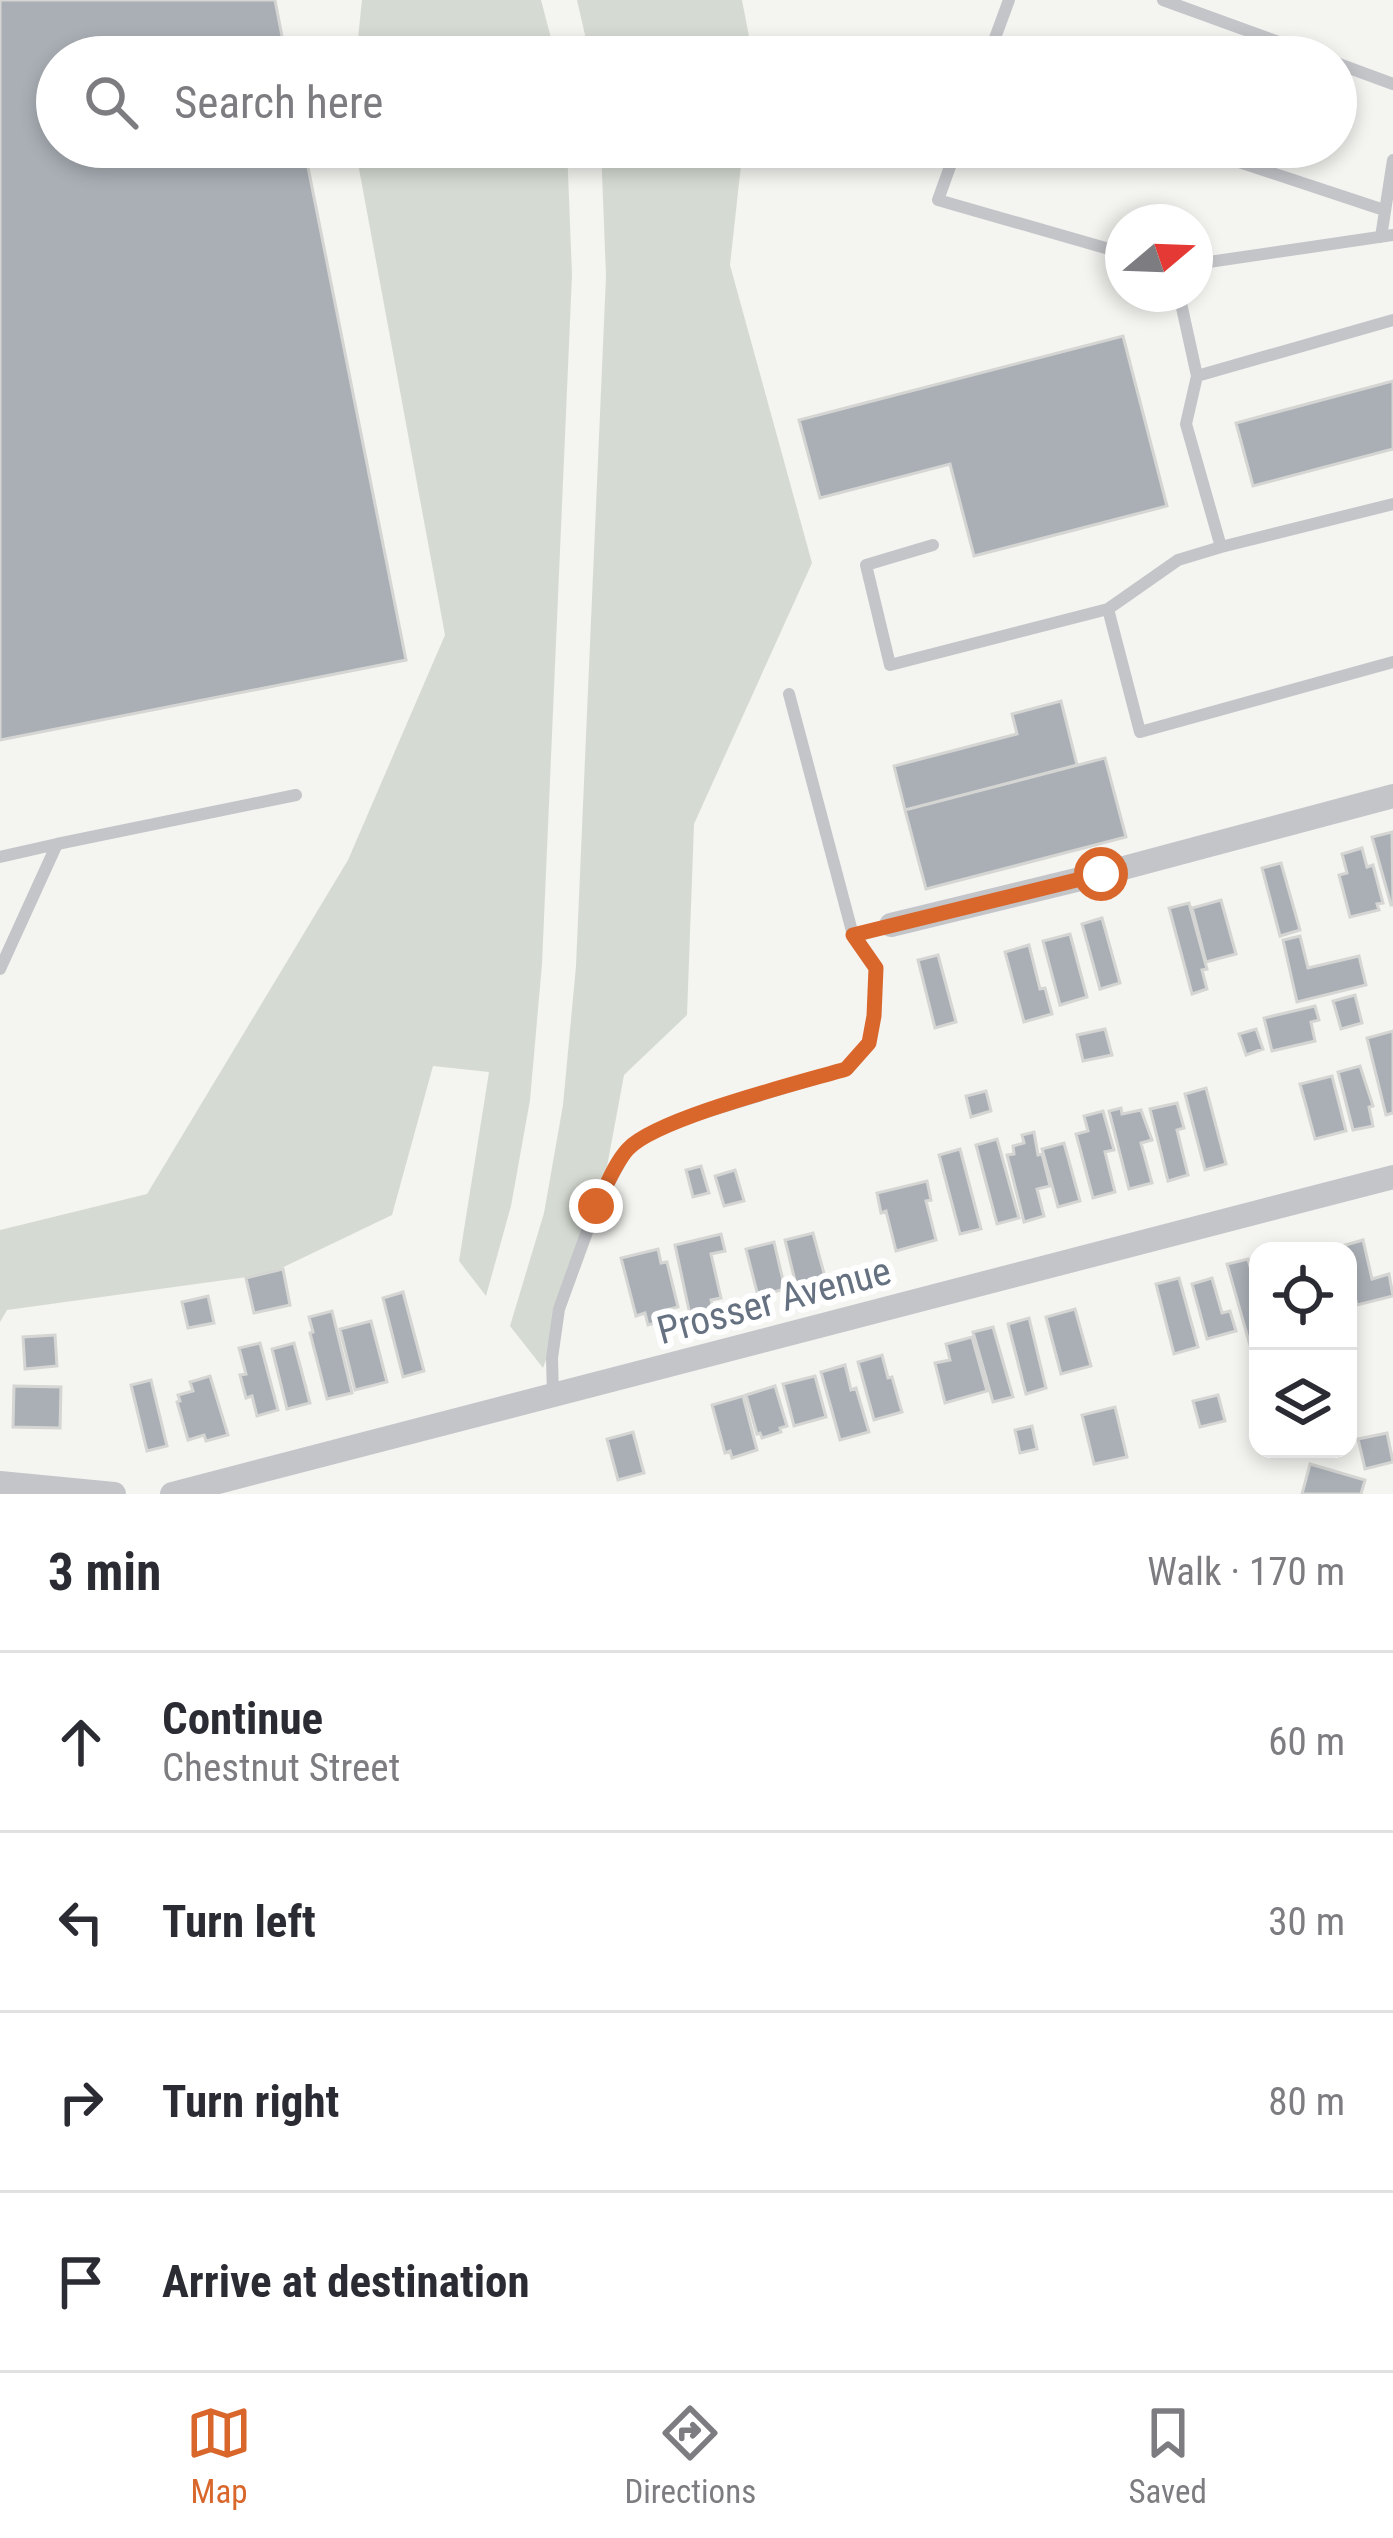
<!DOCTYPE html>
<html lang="en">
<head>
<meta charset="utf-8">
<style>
	:root { --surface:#fff; --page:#f2f2f3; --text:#2b2b33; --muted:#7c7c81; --line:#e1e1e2; --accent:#d9672c }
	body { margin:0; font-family:"Roboto Condensed",sans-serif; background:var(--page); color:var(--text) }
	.controls { position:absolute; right:36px; bottom:36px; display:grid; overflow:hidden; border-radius:24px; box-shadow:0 6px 18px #0003 }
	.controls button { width:108px; height:108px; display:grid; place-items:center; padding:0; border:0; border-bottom:3px solid var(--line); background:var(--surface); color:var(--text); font:60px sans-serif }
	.compass { position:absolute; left:1105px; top:204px; width:108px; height:108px; border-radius:50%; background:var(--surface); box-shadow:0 6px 18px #0003; rotate:71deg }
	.stop { position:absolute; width:36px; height:36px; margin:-27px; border:9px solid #d9672c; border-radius:50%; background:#fff }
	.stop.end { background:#d9672c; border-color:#fff; box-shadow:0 3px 12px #0008 }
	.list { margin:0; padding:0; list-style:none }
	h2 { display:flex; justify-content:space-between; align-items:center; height:156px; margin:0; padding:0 48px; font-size:51px }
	h2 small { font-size:39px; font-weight:400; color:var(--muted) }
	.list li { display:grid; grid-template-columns:78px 1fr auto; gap:36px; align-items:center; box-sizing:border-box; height:180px; padding:0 48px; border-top:3px solid var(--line) }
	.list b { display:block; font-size:45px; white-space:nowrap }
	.list p { margin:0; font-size:39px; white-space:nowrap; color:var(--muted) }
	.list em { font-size:39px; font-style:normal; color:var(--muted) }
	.icon { flex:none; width:66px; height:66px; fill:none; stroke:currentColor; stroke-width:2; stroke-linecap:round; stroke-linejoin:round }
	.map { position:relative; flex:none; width:1393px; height:1494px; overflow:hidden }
	.search { position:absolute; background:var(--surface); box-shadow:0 6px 18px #0003; left:36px; right:36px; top:36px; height:132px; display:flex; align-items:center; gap:30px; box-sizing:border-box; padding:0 42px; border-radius:66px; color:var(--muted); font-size:45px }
	.sheet { height:876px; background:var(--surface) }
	nav { display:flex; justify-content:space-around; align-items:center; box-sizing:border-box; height:168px; border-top:3px solid var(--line); background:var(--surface); font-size:33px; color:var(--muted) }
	nav a { display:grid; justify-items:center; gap:6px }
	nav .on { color:var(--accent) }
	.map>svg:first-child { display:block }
	.green { fill:#d5dbd2 }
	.building { fill:#a9afb5; stroke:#d5d6d3; stroke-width:3 }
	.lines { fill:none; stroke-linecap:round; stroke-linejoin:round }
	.lane { stroke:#c3c5c9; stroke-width:12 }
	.street { stroke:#c3c5c9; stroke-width:24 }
	.route { stroke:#d9672c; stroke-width:15 }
	.labels { text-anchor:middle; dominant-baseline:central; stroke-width:12; stroke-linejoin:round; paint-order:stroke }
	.street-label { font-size:39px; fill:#657180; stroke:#fff }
</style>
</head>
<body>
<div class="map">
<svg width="1393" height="1494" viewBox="0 0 1393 1494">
	<rect width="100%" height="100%" fill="#f4f4f1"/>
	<path class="green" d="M362,0H541L556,57H356Z
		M577,0H742L753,57H590Z
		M355,147H567L572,275L542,964L530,1100L511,1206L486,1296L459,1261L489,1072L433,1066L392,1215L269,1274L7,1310L0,1322V1230L147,1194L348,860L445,635Z
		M601,147H743L730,265L812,563L694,824L687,1015L624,1075L596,1226L543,1368L510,1326L544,1213L563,1105L576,966L606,276Z"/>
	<path class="building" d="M0,0H275L286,57H57V147H304L406,660L0,740Z
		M1123,336L1167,506L974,556L950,464L820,498L799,420Z
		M1393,381V449L1253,486L1236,423Z
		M1061,701L1077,765L905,810L894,766L1017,734L1012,714Z
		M1105,758L1126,837L926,889L905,810Z
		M1392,832L1393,905H1391L1372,837Z
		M1362,848L1367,867L1373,865L1383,903L1377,904L1379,910L1350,917L1339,875L1347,873L1342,854Z
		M1281,863L1300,930L1280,936L1262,868Z
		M1221,900L1236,954L1206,962L1192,908Z
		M1189,903L1207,969L1202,970L1207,989L1192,994L1169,908Z
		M1102,918L1120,983L1100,989L1082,924Z
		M1070,934L1087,997L1060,1005L1043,941Z
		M1300,936L1308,968L1359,956L1366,985L1297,1002L1283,940Z
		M1029,945L1040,989L1045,988L1052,1014L1024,1022L1005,952Z
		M938,955L956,1022L935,1028L918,960Z
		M1355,995L1362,1023L1341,1029L1333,1001Z
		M1315,1006L1319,1020L1311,1022L1315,1041L1272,1051L1264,1018Z
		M1105,1029L1112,1055L1083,1061L1077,1035Z
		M1256,1029L1263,1049L1246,1055L1239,1034Z
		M1393,1031V1113L1386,1115L1367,1038Z
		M1360,1066L1373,1106L1369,1107L1373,1126L1353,1130L1338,1072Z
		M1332,1076L1346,1131L1315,1139L1300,1084Z
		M1206,1088L1226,1164L1205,1170L1185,1094Z
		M986,1091L991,1111L971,1117L966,1096Z
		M1177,1103L1184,1128L1177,1130L1188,1175L1168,1181L1150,1109Z
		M1121,1108L1122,1114L1141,1110L1152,1140L1141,1143L1152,1183L1129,1189L1109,1111Z
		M1103,1111L1114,1150L1105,1152L1115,1192L1093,1198L1076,1134L1088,1131L1084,1116Z
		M1034,1132L1038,1155L1042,1154L1050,1186L1037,1189L1044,1216L1024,1222L1007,1155L1014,1154L1013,1146L1024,1143L1022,1135Z
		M997,1139L1019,1218L997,1224L976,1145Z
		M1064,1143L1080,1201L1058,1207L1042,1149Z
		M960,1149L981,1229L960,1234L939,1155Z
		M701,1166L709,1193L693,1197L686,1170Z
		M735,1170L744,1201L724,1206L715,1176Z
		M927,1181L931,1200L926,1201L936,1240L896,1251L886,1211L881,1213L877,1193Z
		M813,1233L825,1277L796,1285L785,1240Z
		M721,1234L725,1251L711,1254L721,1298L711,1300L713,1309L690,1315L675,1245Z
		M1363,1240L1372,1279L1389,1274L1393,1296L1357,1305L1348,1269V1251H1344L1342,1246Z
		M774,1242L785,1289L758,1296L746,1249Z
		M658,1249L661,1263L667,1262L678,1307L670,1309L673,1318L648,1325L645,1313L636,1316L621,1258Z
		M1248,1259L1258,1295V1347L1251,1349L1227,1264Z
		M283,1269L290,1305L254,1313L246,1278Z
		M1179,1278L1198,1347L1174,1354L1156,1284Z
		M1212,1278L1222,1313L1230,1311L1236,1331L1207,1339L1192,1284Z
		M403,1292L424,1371L403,1377L383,1298Z
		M208,1296L214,1323L188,1328L182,1302Z
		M1075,1309L1091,1366L1061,1374L1046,1317Z
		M332,1311L352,1393L327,1399L310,1333L313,1332L309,1317Z
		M1029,1318L1046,1388L1026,1394L1008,1324Z
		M371,1321L387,1382L355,1390L340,1329Z
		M993,1327L1013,1397L993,1402L973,1332Z
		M55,1335L57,1366L25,1369L23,1337Z
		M972,1337L987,1391L945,1403L935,1363L950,1360L946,1344Z
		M260,1343L278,1410L257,1416L252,1396L246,1398L240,1375L246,1374L239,1348Z
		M294,1343L310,1403L287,1409L272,1349Z
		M882,1355L888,1378L892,1377L902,1412L874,1420L858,1362Z
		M845,1365L851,1390L856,1388L869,1432L840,1440L821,1372Z
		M210,1376L228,1435L206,1441L204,1435L188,1440L177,1402L180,1401L178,1395L193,1391L190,1382Z
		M815,1376L826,1417L794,1426L783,1384Z
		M151,1380L167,1446L147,1451L131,1385Z
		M14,1386L61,1387L60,1428L13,1427Z
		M775,1386L787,1426L780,1428L781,1432L762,1438L760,1433L757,1434L746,1395Z
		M1218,1395L1225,1421L1200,1427L1193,1401Z
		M743,1396L757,1450L732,1458L730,1451L725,1453L712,1405Z
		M1115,1407L1127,1457L1094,1464L1082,1415Z
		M1032,1426L1037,1449L1020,1453L1015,1430Z
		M633,1432L644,1473L618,1480L607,1439Z
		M1387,1433L1393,1462L1365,1469L1358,1439Z
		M1310,1464L1365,1480L1361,1494H1302Z"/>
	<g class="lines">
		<path class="lane" d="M1163,0L1320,57
			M988,57L1009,0
			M1336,63L1393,84
			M957,147L938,200L1123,253
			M1194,147L1384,210
			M1381,237L1393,160
			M1195,264L1393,235
			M1179,294L1197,376
			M933,545L866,565L890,665L1108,609L1178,560L1221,547L1186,424L1197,376L1393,320
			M1221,547L1393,504
			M1108,609L1140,732L1393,662
			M789,694L853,935L891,925
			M0,857L57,844
			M0,969L57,844L296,795
			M553,1395L552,1358L559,1309L596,1206L627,1150L648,1134L690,1117L846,1069L869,1043L874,1016L876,967L853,935"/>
		<path class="street" d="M891,925L1101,874L1393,796
			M0,1483L114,1494
			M172,1494L1393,1177"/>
	</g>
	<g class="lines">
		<path class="route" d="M596,1206C606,1188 614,1164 628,1149C657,1118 799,1083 846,1069L869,1043L874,1016L876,968L853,935L1101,874"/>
	</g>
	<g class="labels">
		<g class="street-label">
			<text transform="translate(774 1301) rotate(-15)">Prosser Avenue</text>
		</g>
	</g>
</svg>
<div class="controls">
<button><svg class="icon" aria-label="locate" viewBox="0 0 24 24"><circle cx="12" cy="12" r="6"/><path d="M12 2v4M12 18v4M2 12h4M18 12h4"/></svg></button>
<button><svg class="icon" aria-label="layers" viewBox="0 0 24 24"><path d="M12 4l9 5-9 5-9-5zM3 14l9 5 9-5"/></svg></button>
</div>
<svg class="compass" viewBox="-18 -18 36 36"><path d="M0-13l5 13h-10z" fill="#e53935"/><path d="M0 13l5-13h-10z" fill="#7c7c81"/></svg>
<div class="stop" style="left:1101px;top:874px"></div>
<div class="stop end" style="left:596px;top:1206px"></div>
<div class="search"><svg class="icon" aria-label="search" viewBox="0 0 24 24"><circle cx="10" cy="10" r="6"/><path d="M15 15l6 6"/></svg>Search here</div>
</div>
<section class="sheet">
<h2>3 min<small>Walk · 170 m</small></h2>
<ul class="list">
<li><svg class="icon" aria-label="ahead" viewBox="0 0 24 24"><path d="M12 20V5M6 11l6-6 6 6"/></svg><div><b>Continue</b><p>Chestnut Street</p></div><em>60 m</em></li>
<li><svg class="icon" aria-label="left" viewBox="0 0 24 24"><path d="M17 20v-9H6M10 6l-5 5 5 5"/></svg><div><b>Turn left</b></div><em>30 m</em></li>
<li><svg class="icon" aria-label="right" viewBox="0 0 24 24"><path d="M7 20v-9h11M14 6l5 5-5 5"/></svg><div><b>Turn right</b></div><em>80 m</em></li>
<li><svg class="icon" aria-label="arrive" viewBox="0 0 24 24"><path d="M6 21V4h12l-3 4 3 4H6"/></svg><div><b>Arrive at destination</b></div></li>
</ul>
</section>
<nav>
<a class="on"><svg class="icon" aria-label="map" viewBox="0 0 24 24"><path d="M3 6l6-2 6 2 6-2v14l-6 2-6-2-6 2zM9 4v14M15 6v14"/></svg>Map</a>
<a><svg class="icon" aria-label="directions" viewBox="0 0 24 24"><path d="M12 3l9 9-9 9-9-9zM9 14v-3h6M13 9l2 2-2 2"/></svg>Directions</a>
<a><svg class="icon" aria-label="saved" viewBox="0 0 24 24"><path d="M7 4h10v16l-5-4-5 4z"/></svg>Saved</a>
</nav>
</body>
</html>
